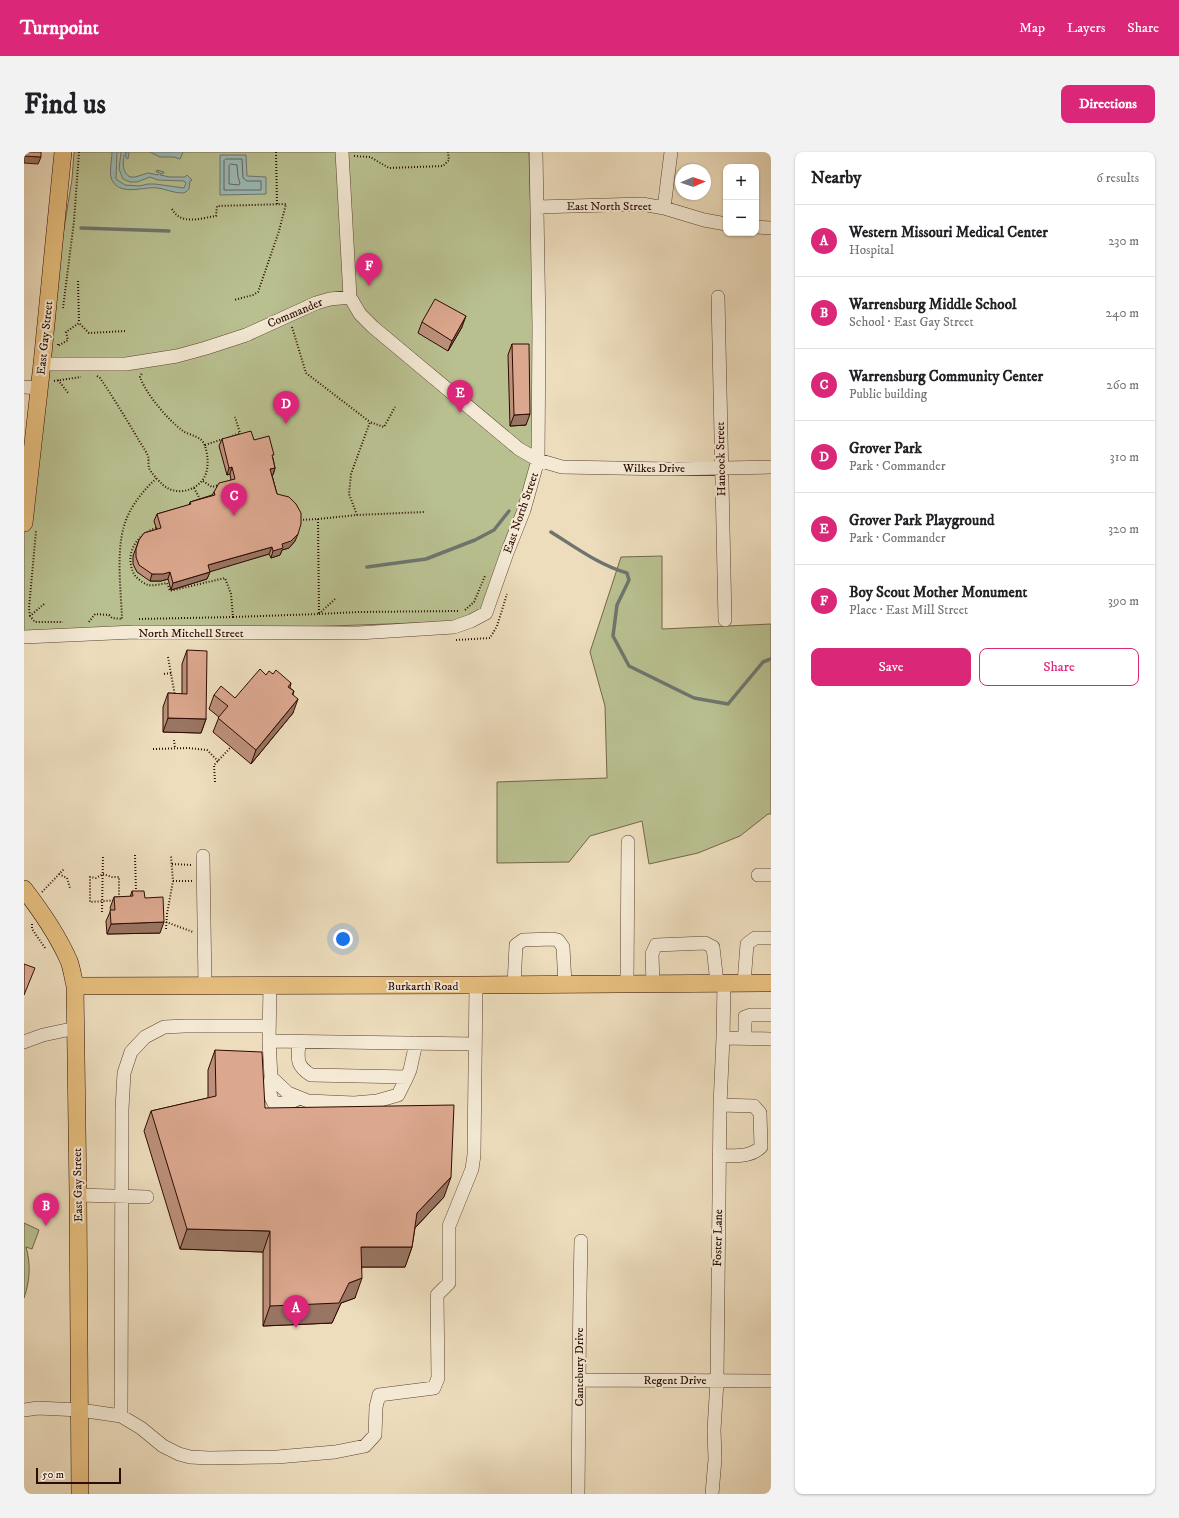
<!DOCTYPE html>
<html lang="en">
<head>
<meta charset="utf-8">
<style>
	:root { --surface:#fff; --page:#f2f2f2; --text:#202124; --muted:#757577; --line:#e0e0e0; --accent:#db2777 }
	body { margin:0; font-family:"IM FELL DW Pica",serif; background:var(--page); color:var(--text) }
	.controls { position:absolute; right:12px; top:12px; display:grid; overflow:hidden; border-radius:8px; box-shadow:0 1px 3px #0004 }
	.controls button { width:36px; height:36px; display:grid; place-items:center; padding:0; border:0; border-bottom:1px solid var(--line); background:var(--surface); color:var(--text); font:20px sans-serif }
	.compass { position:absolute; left:651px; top:12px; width:36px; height:36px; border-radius:50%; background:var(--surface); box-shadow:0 1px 3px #0004; rotate:88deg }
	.scale { position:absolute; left:12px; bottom:10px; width:85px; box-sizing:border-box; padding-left:4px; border:2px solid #2d0b02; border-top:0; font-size:11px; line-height:14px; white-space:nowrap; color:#2d0b02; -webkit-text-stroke:3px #f3e9d4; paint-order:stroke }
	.you { position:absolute; left:319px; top:787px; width:14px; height:14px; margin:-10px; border:3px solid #fff; border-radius:50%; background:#1a73e8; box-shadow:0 0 0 6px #1a73e833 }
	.badge { display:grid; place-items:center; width:26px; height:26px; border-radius:50%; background:var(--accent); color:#fff; font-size:13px; font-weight:700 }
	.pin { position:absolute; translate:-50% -33px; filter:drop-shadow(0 1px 2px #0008) }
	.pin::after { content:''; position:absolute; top:21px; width:14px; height:12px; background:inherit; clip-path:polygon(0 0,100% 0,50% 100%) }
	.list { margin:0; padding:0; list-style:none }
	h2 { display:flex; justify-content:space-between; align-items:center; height:52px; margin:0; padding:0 16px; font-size:17px }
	h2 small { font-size:13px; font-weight:400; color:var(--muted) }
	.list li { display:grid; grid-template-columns:26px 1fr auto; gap:12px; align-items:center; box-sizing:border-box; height:72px; padding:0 16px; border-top:1px solid var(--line) }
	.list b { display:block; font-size:15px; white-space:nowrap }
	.list p { margin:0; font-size:13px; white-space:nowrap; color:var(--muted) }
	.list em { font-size:13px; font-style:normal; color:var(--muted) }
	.actions { display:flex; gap:8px; padding:12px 16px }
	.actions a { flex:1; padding:9px 0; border:1px solid var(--accent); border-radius:8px; text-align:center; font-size:14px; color:var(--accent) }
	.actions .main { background:var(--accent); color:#fff }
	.map { position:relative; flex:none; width:747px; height:1342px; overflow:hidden; border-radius:8px }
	header { display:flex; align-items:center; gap:24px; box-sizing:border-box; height:56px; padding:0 20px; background:var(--accent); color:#fff }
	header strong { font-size:19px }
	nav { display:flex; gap:22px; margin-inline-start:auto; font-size:14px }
	.intro { display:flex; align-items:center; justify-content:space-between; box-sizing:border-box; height:96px; padding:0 24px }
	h1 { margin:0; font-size:28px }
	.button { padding:10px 18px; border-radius:8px; background:var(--accent); color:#fff; font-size:14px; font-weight:700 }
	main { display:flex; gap:24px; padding:0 24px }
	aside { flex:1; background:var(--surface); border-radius:8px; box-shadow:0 1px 3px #0004 }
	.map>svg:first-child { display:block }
	.green { fill:#b9c090; stroke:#736649 }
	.water { fill:#9abbb6; stroke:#6e756e }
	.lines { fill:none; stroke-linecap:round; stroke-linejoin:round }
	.shore { stroke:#64635c; stroke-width:1 }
	.stream { stroke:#6e756e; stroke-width:3.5 }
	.minor-casing { stroke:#5d4031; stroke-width:14 }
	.major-casing { stroke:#2d0b02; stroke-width:18 }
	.path { stroke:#2d0b02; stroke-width:2; stroke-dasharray:1 2; stroke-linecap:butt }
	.minor { stroke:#f3e9d4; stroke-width:13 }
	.major { stroke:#e6be7e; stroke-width:17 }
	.wall { fill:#bc907a; stroke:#2d0b02 }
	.shaded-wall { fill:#997563; stroke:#2d0b02 }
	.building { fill:#dba78e; stroke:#2d0b02 }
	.labels { text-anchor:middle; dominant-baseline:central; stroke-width:4; stroke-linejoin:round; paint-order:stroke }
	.street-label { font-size:12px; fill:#2d0b02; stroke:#f3e9d4 }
</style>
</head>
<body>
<header>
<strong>Turnpoint</strong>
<nav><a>Map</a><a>Layers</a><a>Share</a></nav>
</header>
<div class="intro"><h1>Find us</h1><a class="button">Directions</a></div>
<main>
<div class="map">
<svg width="747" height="1342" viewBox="0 0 747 1342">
	<rect width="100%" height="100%" fill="#edddbd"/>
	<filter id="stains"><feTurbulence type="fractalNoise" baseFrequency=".005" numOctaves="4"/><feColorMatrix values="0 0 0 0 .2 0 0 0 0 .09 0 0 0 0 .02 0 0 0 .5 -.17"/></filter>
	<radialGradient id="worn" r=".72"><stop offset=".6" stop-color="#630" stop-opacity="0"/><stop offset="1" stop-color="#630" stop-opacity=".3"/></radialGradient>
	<path class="green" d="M50,0H505L514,308L471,438L447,469L0,485V371L18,212L48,27Z
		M638,404V477L747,472V662H744L716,684L674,701L625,712L618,669L566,684L545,710L473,711V630L583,626L581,554L566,500L597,405Z
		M0,1071L15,1078L8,1097L2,1095C7,1113 6,1128 0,1146Z"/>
	<path class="water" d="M88,0H93L92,27L101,33L115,34L124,32H131L160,36L162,31L160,29L134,28L126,25L113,30H106L99,27L95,17L97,0H101L102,2L103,0H105L104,7L102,6V3H100C99,12 98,20 106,25H111L124,21L134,23L135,20H132L133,18L140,20L139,22L137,21L136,23L146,25H161L163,23L168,28L166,29L165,37C163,39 161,41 158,41C150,41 141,37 134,36C120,34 99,44 89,30C84,23 88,9 88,0Z
		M126,0H159L156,7L150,5H136Z
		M196,3H222L223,24L242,25V42L196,43Z"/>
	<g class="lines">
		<path class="shore" d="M202,7H218L219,26L223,29H237V38H200V9Z
			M207,12L213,13L214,25L216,31L215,33L205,32V14Z"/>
		<path class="stream" d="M57,76L145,79
			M527,380C551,395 575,413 603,421L605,428L593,453L589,484L605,514L670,546L704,552L739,510L747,507
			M343,415L402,407L451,388L470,378L485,359"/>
		<defs>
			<path id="minor" d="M318,0L326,145L336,162L349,175L495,297L514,308L538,315L645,317L747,315
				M513,55L618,52L640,56L680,68L702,72
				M640,56L647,0
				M732,75L747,76
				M694,145L701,468
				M18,212H102L153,204L182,196L222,183L292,151L306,147L326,145
				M0,235L16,236
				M0,485L111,480L334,481L430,475L447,469L462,461L483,401L500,358L514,308L515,175L512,0
				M179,704L181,834
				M734,723H747
				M720,831L723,792L731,786H747
				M603,832L604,690
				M629,832L628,802L632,793L681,791L689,795L693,831
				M490,833L492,793L499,788L529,787L534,788L539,795L541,832
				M246,834L245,889L451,892
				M699,886L747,887
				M721,886V865L727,863H747
				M245,889L247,925L264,941L284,949L330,951L353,949L374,943L383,925
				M0,890L19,883L52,876
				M275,890C274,906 271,913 287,923L383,925L386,918L392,891
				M247,925C246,934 244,943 250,951C260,952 266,951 276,946
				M695,1004C710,1003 726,1006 737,995L736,961L730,954L696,953
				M54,1043L123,1045
				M556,1228L747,1229
				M0,1258L14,1256L56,1258L97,1264L117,1276L139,1294L155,1302L166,1305L185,1306L253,1305L311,1300L341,1294L351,1283L352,1255L355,1243L410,1236L414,1226L413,1143L425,1131V1074L448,1017L450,1003L452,833
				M97,1264L98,957L100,921L107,900L121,885L140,875L161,874H244
				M554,1342C555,1258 555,1173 557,1089
				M688,1342L691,1307L690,1278L693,1229L696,953L699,886L700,831"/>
			<path id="major" d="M0,371L18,212L39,0
				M0,737C17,759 34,784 45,809C48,817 49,826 51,834L54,1043L56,1342
				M51,834L452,833L747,831"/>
		</defs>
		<use href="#minor" class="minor-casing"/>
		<use href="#major" class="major-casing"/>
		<path class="path" d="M252,0L253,52
			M330,4L346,5L365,16L419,14L425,8L424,0
			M148,57C157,74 177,66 192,64L193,54L262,52L255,79L234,140L229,143L210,148
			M54,129L55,171
			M39,156L50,69L55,0
			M268,175L282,221L346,270
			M34,192V194L44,188L42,180L55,171L65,181L101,179
			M73,224L76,226C89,245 101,265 113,285C116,291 121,297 124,304C125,307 124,312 125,316C127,321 134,328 138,332C151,345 174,339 181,324C185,315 184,303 181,294C178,284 167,284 159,279C144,268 122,242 116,225L118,221
			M34,228L45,242
			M30,229L57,225
			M203,286L216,281L211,265
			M181,293L199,287
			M179,329L188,335L195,333
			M170,336L177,349
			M333,363L325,342L327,322L346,270L360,275L371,255
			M294,367L333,363L400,360
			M20,452L6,464L11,470H39
			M441,458L450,450L461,424
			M295,462L334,460L435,459
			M295,462L312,446
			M6,464L5,456L12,379
			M209,465L295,462L294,367L276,368
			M115,467L209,465L207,442L201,426L146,439L143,431C137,432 130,434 124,433C119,431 113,427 110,422C100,403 112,382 132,376
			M65,470L71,462L85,463L88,466L98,467C97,438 92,402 100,374C105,356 119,338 133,326
			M432,488L466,486L473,474L483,442
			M144,505L151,544
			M140,522L147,521
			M150,588L151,596
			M129,597L164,596L183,598L195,610
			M191,630L190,613L207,595
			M111,703L112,740
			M148,712L168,713
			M35,722L43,726L46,736
			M79,722L88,725H95V748L66,750V725L72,726Z
			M149,729H168
			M18,740L40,717
			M78,760L79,703
			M142,770L169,780
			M8,772V777L21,796
			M142,777L143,762L149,729L147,704"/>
		<use href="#minor" class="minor"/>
		<use href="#major" class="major"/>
	</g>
	<path class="wall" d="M398,170L438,175L424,199L394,181Z
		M488,192L502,273L486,274L484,203Z
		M198,287L230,288L249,306L251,316L249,323H248L253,342L271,389L265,396L258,398L256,403L247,406L245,402L186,419L183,427L147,438L144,427L137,429H126L113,420L109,412V404L115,388L133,378L130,369L133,362L165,353L166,350L188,343L190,340L207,328L206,322L203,323L195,294Z
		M163,498L182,567L177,581L139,580V555L144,541L158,542V512Z
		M249,522L267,531L266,536L270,539L269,543V561L227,612L189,580L195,565L185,557L190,543L211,546L242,523Z
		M108,739L121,746L136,781L83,782L82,769L87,758L86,756L90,745H106Z
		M191,898L241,956L420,1045L391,1076L388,1095L381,1115H338L331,1146L317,1151L308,1171L239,1174V1100L156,1097L120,979L127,959L184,946V918Z"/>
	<path class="shaded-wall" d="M0,4L17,5L14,12L0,11Z
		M442,164L438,175L424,199L428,189Z
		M506,262L502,273L486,274L490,263Z
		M208,315L206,322L203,323L205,316Z
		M251,316L249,323L244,324L246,317Z
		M274,382L271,389L265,396L258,398L256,403L247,406L249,399L258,392Z
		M248,395L245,402L182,421L184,413Z
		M146,420L144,427L137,429H126L128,422Z
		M186,420L183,427L147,438L149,431Z
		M274,547L269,561L227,612L232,598Z
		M144,566L182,567L177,581L139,580Z
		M140,770L136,781L83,782L87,772Z
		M427,1025L420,1045L385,1082L393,1061Z
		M163,1077L246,1079L239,1100L156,1097Z
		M337,1095H388L381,1115H330Z
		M338,1126L331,1146L317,1151L308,1171L239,1174L246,1154L325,1131Z"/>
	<path class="building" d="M0,0H17V5L0,4Z
		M411,147L442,164L428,189L398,170Z
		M488,192H505L506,262L490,263Z
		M227,279L230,288L245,284L250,303H248L251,316L246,317L253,342L265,345L272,352L277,361V372L274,382L267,389L258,392L259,396L249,399L248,395L184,413L186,420L149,431L146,420L139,422H128L115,413L112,405V397L115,388L120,381L137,376L133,362L167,352L166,350L191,343L190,340L195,331L211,327L208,315L205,316L198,287Z
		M163,498L183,499L182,567L144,566V541L163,542Z
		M236,517L242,523L245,519L249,522L252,518L267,531L264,535L270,539L268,542L274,547L232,598L194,566L204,554L190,543L197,534L211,546Z
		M108,739H120L121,746L139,745L140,770L87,772L86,758H91L90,745L109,744Z
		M0,812L11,816L0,843Z
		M191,898L238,900L241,956L430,953L427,1025L393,1061L388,1095H337L338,1126L325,1131L315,1151L246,1154V1079L163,1077L127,959L192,944Z"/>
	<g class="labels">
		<g class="street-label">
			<text x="585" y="54">East North Street</text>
			<text transform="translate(271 161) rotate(-23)">Commander</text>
			<text transform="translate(21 186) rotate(-84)">East Gay Street</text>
			<text transform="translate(697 307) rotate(-91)">Hancock Street</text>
			<text x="630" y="316">Wilkes Drive</text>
			<text transform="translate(497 361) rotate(-71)">East North Street</text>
			<text x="167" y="481">North Mitchell Street</text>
			<text x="399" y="834">Burkarth Road</text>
			<text transform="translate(54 1033) rotate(-91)">East Gay Street</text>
			<text transform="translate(694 1086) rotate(-89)">Foster Lane</text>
			<text transform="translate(555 1215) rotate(-90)">Cantebury Drive</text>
			<text x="651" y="1228">Regent Drive</text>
		</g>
	</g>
	<rect width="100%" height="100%" filter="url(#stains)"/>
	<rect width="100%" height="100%" fill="url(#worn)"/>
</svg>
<div class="controls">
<button>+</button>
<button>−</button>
</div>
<svg class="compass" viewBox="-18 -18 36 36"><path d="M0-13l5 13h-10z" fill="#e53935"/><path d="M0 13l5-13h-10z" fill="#757577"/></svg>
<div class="scale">50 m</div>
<div class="you"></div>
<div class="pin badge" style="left:272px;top:1176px">A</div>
<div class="pin badge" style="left:22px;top:1074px">B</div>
<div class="pin badge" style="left:210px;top:364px">C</div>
<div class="pin badge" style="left:262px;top:272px">D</div>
<div class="pin badge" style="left:436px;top:261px">E</div>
<div class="pin badge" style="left:345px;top:134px">F</div>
</div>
<aside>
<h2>Nearby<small>6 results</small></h2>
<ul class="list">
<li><span class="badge">A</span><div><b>Western Missouri Medical Center</b><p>Hospital</p></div><em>230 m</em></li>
<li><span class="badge">B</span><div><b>Warrensburg Middle School</b><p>School · East Gay Street</p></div><em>240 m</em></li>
<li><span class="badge">C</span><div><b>Warrensburg Community Center</b><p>Public building</p></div><em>260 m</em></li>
<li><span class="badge">D</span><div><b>Grover Park</b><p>Park · Commander</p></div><em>310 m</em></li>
<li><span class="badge">E</span><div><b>Grover Park Playground</b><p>Park · Commander</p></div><em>320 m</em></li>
<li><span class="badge">F</span><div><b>Boy Scout Mother Monument</b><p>Place · East Mill Street</p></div><em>390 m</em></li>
</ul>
<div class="actions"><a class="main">Save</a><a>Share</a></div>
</aside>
</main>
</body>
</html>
